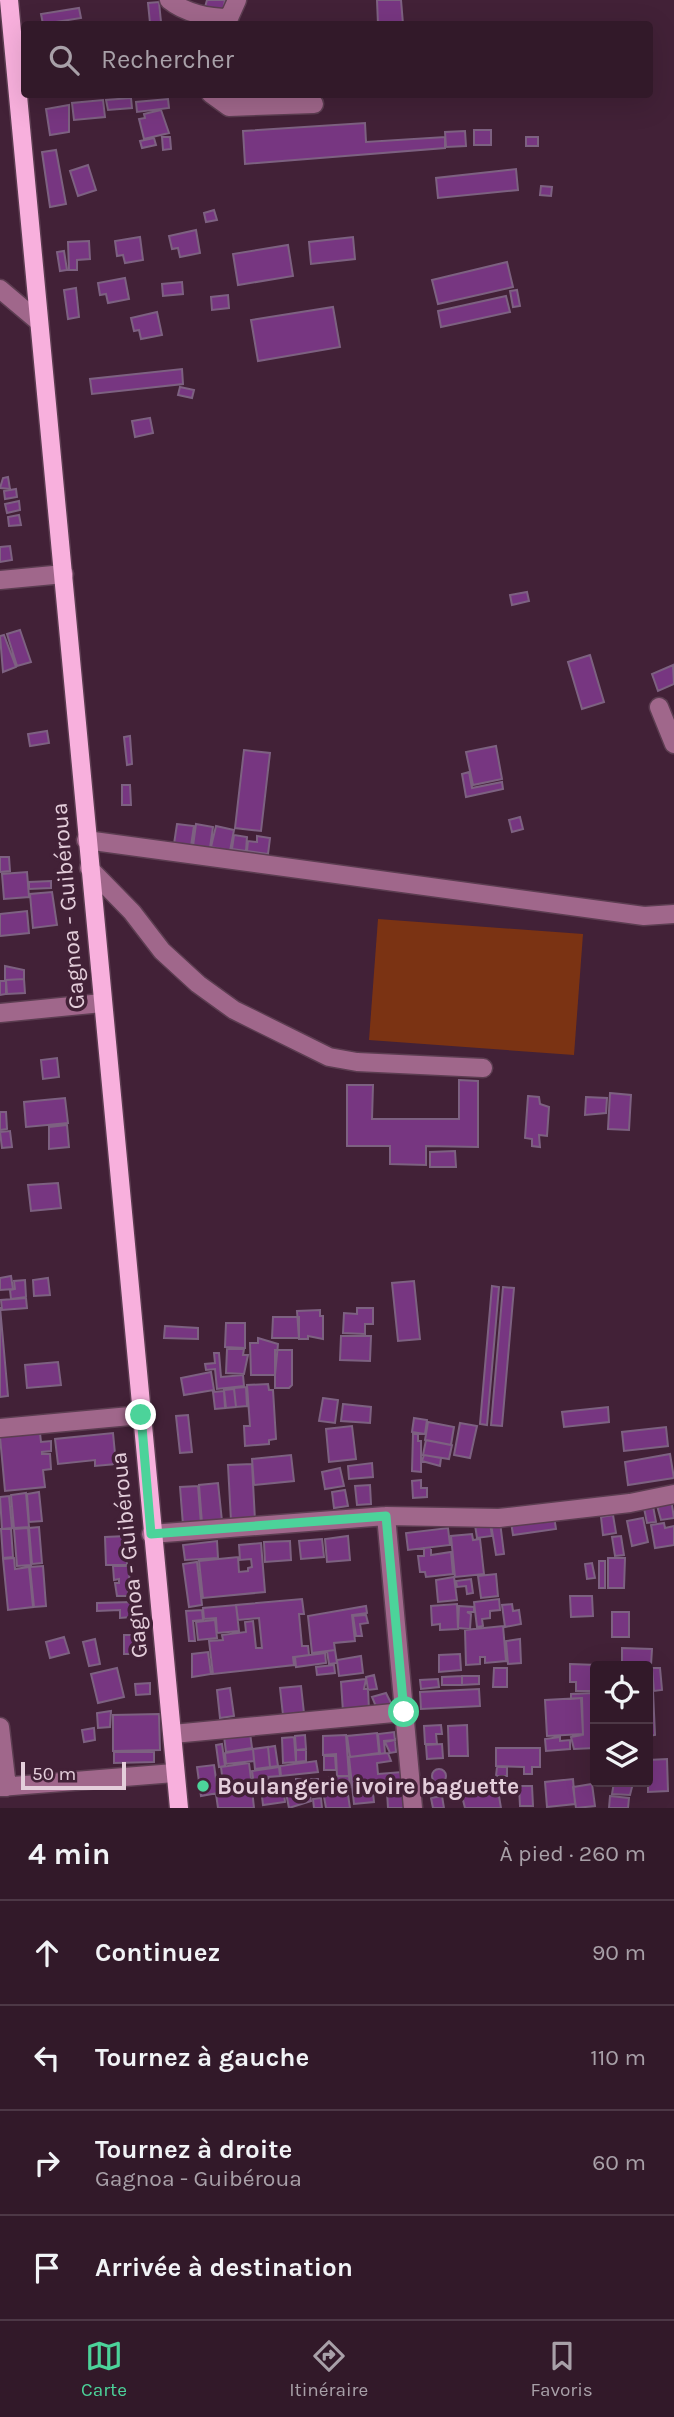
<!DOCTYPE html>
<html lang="fr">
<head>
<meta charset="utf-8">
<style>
	:root { --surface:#321929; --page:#3d2635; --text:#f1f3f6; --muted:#a8a0a8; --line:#4d3846; --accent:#4cd39a }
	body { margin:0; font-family:Karla,sans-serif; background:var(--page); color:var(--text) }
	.controls { position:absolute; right:21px; bottom:21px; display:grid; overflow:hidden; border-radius:7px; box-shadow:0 7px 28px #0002 }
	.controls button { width:63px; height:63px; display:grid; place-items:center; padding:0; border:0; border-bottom:2px solid var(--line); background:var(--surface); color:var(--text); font:35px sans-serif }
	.scale { position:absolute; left:21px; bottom:18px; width:105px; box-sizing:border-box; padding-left:7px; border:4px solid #e4cedb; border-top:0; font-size:19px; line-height:24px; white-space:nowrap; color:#e4cedb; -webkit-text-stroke:5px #422137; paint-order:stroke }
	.stop { position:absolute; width:21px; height:21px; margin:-16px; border:5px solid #4cd39a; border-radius:50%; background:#fff }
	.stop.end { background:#4cd39a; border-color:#fff; box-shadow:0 2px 7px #0008 }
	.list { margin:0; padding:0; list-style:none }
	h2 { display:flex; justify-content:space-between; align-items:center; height:91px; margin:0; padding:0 28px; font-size:30px }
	h2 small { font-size:23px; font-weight:400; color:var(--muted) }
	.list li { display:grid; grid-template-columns:46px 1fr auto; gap:21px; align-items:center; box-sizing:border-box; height:105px; padding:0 28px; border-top:2px solid var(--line) }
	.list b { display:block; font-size:26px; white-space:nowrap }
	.list p { margin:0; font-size:23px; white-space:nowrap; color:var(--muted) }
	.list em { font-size:23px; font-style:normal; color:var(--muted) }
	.icon { flex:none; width:38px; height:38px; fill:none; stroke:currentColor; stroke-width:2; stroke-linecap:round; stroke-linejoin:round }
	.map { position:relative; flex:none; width:674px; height:1808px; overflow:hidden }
	.search { position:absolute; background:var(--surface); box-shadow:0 7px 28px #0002; left:21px; right:21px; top:21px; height:77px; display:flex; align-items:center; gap:18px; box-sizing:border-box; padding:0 24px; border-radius:7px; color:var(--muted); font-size:26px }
	.sheet { height:511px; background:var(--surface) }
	nav { display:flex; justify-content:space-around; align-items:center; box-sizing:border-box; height:98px; border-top:2px solid var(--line); background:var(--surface); font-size:19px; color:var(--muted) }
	nav a { display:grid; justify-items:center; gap:4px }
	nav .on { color:var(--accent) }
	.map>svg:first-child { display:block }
	.green { fill:#7b3313 }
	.building { fill:#773681; stroke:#7d6181; stroke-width:2 }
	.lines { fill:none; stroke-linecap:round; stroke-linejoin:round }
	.minor-casing { stroke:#5c3d51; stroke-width:21 }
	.major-casing { stroke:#5c3d51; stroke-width:21 }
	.minor { stroke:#a0678b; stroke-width:18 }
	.major { stroke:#f8b0dd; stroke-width:18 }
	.route { stroke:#4cd39a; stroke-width:9 }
	.poi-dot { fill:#4cd39a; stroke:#422137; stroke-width:2.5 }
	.labels { text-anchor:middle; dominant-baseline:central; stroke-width:7; stroke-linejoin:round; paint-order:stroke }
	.street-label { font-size:23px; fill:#e4cedb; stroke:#422137 }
	.poi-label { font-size:23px; font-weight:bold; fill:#e4cedb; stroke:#422137; text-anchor:start }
</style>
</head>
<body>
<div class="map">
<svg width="674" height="1808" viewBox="0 0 674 1808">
	<rect width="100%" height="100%" fill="#422137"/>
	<path class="green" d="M378,919L583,934L574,1055L369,1040Z"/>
	<path class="building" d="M207,0H225L223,11L205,7Z
		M377,0H401L403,24H378Z
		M159,2L161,22L150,23L148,3Z
		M79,8L81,18L43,24L41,14Z
		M131,98L132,108L108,110L106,100Z
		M168,99L169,108L137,112L136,102Z
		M103,100L105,117L74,120L72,103Z
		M69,105V132L50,135L46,109Z
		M161,110L169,133L144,139L139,119L145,118L144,114Z
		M365,123L366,142L445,137V148L245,164L243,131Z
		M474,130H491V145H474Z
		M465,131L466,146L446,147L445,132Z
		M162,137H170L171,149L163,150Z
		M526,137H538V146H526Z
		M154,138L156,145L142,148L140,141Z
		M56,150L66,204L50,207L42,152Z
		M88,165L96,190L78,196L70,171Z
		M516,169L518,190L438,198L436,178Z
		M541,186L552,187L551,196L540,195Z
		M214,210L217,220L206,222L204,213Z
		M196,230L200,253L180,257L178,248L172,249L169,236Z
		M140,237L143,260L125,263L123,255L117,256L115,241Z
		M353,237L355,259L311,264L309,242Z
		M89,241L90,259L77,260V270H69L68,242Z
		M288,245L293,276L238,285L233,254Z
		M64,251L67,270L60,271L57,252Z
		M507,262L513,287L438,304L432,280Z
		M125,278L129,299L108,303L106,294L100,295L98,283Z
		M182,282L183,294L163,296L162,284Z
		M76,288L79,317L68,319L64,290Z
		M517,290L520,306L513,307L510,291Z
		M228,295L229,308L212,310L211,297Z
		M506,296L510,312L441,327L438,311Z
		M333,307L340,347L258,361L251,320Z
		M157,312L162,335L141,339L139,330L134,331L131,318Z
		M182,369L183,384L92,394L90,379Z
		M180,387L194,390L192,398L178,395Z
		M150,418L153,433L135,437L132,421Z
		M8,477L10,489L0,488L3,478Z
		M16,489L17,497L5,499L4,491Z
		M19,501L20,510L7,513L5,504Z
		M19,515L21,525L9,526L8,517Z
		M10,546L12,560L0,562V547Z
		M527,592L529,601L512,605L510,595Z
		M20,630L31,662L17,666L7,634Z
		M4,635L16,667L3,672L0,636Z
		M590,655L604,702L582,709L568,662Z
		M673,665L674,684L658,691L652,674Z
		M47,731L49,743L30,746L28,734Z
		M130,736L132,764L127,765L124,737Z
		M496,746L502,779L473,785L466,752Z
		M244,750L270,753L261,831L235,828Z
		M469,772L472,788L502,782L503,789L466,797L462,774Z
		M122,785H130L131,805H122Z
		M520,817L523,829L512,832L509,820Z
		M177,824L194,826L191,846L174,844Z
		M196,824L213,827L210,848L193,846Z
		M216,826L234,830L230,851L211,847Z
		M234,835L247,837L246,851L232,849Z
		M257,836L270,838L268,854L247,851L248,841L257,842Z
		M0,857H9L10,871L0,872Z
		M27,872L29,897L4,899L2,874Z
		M51,881V888L29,889V882Z
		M52,892L57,925L33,928L30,894Z
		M27,911L29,933L0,936V914Z
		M5,966L24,970V979L5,980Z
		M24,979L25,993L7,994L6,980Z
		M0,981H6V994L0,995Z
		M57,1058L59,1077L43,1079L41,1060Z
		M459,1080L478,1081V1147L426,1146V1165L390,1164V1146H347V1085H373L372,1119H459Z
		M610,1093L631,1095L629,1130L608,1129Z
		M528,1096L539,1097L540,1104L549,1107L547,1136L539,1135L540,1147L532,1146V1139L525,1138Z
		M586,1097L607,1098L606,1113L585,1115Z
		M65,1098L68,1123L26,1127L24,1102Z
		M0,1112H6L7,1129L0,1130Z
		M67,1125L69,1147L49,1149V1127Z
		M10,1131L12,1147L2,1148L0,1132Z
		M455,1151L456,1167H430V1152Z
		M58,1183L61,1208L31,1211L28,1185Z
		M11,1276L13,1289L0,1290V1278Z
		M48,1278L50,1295L34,1296L33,1280Z
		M25,1280L26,1297L11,1299L10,1290L15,1289L14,1281Z
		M414,1281L420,1339L398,1341L392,1283Z
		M492,1286L499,1287L487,1425L480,1424Z
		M503,1287L514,1288L502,1426L491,1425Z
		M26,1298L27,1308L2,1310L1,1300Z
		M0,1307L8,1396L0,1397Z
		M357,1308H373V1324H365V1334L343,1333L344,1313L357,1314Z
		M320,1310V1316H323V1339L308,1336V1339H299L297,1311Z
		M273,1317H299V1338H272Z
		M226,1323H245V1348L225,1347Z
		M165,1326L198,1328V1339L164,1338Z
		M341,1336H371L370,1361L340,1360Z
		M258,1338L278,1344L275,1375H251L250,1343H258Z
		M227,1349H244L243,1355H248L244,1374L226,1373Z
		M275,1350H292V1385L289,1388H275Z
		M214,1353H219L221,1377L243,1375L244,1386L217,1389L215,1369L206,1370L205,1364L215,1363Z
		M58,1362L61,1385L27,1388L25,1365Z
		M211,1372L214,1390L184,1395L181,1378Z
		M268,1384L269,1390H273L276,1439L269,1440V1444L245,1446L244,1426H250L247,1385Z
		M246,1387L247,1406L236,1407L234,1388Z
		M234,1389L236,1407L226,1408L224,1390Z
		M224,1391L225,1408L215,1409L213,1392Z
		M323,1398L338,1400L335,1423L319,1421Z
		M343,1404L371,1407L370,1423L341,1421Z
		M608,1407L609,1422L564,1427L562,1412Z
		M188,1415L192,1452L180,1453L176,1416Z
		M414,1418L427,1420L425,1434L412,1432Z
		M428,1422L454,1427L451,1445L425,1440Z
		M460,1423L477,1426L470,1458L454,1455Z
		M352,1426L356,1459L329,1462L326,1429Z
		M666,1427L668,1446L624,1451L622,1432Z
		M40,1433L41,1442L51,1441V1451L42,1452V1454H50L51,1469L43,1470L45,1487L5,1491L0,1437Z
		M113,1433L116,1464L95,1466V1460L58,1464L55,1439Z
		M413,1434H418V1441H421V1472L412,1471Z
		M426,1440L452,1445L449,1459L423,1455Z
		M670,1454L674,1478L628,1485L625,1462Z
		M291,1455L294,1481L254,1485L252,1459Z
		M424,1455L441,1458L440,1466L422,1461Z
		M372,1463L373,1477L349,1479L348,1466Z
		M252,1464L255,1520L231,1521L228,1465Z
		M340,1468L344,1486L325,1489L322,1472Z
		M421,1480V1488H427V1497L413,1498L412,1481Z
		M218,1483L222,1521L202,1523L199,1485Z
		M370,1485L371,1504L357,1505L355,1486Z
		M198,1486L201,1524L183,1525L180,1487Z
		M345,1490L348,1506L334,1508L332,1492Z
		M39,1492L42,1521L29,1522L27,1494Z
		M26,1493L29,1527L14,1528L11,1495Z
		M9,1496L12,1528L2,1529L0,1497Z
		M671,1499L674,1518L661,1520L656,1502Z
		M653,1506L656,1522L647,1523L644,1508Z
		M613,1515L616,1533L603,1535L601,1517Z
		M554,1516L556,1529L513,1535L511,1522Z
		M643,1518L648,1542L632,1546L627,1521Z
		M500,1522L504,1554L496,1555L491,1524Z
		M490,1523L492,1536L477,1538L475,1525Z
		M664,1523L665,1528L674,1526V1545L655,1548L651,1525Z
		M39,1527L42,1563L32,1564L29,1528Z
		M28,1528L31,1565L17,1566L14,1529Z
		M448,1528L450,1545L408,1550L406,1533Z
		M1,1529H11L13,1557L3,1558Z
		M472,1534L473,1540L480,1539L484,1574L455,1577L451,1536Z
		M126,1536L127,1565H106L105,1537Z
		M348,1536L350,1560L327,1562L325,1539Z
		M621,1536L624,1555L615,1556L612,1537Z
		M322,1539L324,1557L301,1559L299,1541Z
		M217,1541L218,1558L185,1560L183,1545Z
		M290,1541L291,1560L265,1562L264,1542Z
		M261,1543L265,1592L203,1598L199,1561L238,1557L239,1572L248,1571V1568L252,1567L251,1559L240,1560L239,1545Z
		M424,1548H431V1555L451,1552L453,1574L426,1577L425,1572H420L418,1556H424Z
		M14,1558L15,1569L29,1567L33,1607L8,1610L3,1559Z
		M608,1558H625L624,1588H608Z
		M599,1561H605V1588H599Z
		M197,1562L202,1605L189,1607L183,1564Z
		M592,1563L595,1578L587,1579L585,1564Z
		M43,1566L46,1606L34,1607L30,1567Z
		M113,1566H130L128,1596H117L115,1583H119V1579L114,1580Z
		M496,1574L498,1596L481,1598L478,1576Z
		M454,1577L457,1600L438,1602L436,1580Z
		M471,1579L473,1593L467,1594L466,1586L457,1587L456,1581Z
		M570,1596H592L593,1616L571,1617Z
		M302,1599L304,1614H299L302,1646H308L309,1655L293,1657L294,1665L213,1674L209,1641L223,1640L222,1635L246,1632L245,1622L253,1621L256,1648H262L259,1618L238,1620L236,1605Z
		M499,1599L500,1610L490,1611V1618L482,1619L483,1626L477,1627L474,1602Z
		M131,1602V1617L120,1618V1610L97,1611V1603Z
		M457,1604L458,1629L440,1630V1624L432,1625L431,1606Z
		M512,1604L513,1611L519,1610L521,1624L505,1627L502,1605Z
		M236,1605L239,1631L217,1633L216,1618L204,1619L203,1608Z
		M366,1606L367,1613L352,1615L355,1641L334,1643L335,1650L312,1653L308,1616Z
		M459,1606L474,1607V1612H467L471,1614L470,1629L458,1628Z
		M202,1610L203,1620L193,1621L195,1641H189L186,1611Z
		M612,1612H629V1637H612Z
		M366,1615L368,1623L360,1624L362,1636H356L353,1616Z
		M215,1620L217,1638L198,1640L196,1622Z
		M503,1626L506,1661L485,1663V1657H480V1664L466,1665L465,1630Z
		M124,1635H138V1654H124Z
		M64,1637L69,1653L50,1658L46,1642Z
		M95,1639L100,1664L89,1666L83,1642Z
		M520,1639L521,1663L508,1664L506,1641Z
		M622,1648L652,1649L651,1665H622Z
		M335,1650L337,1663L329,1664L327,1651Z
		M208,1652L211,1674L192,1677V1654Z
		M325,1653L326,1663L296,1667L295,1657Z
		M460,1654L461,1670L439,1672V1655Z
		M361,1656L363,1673L339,1676L337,1660Z
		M570,1664L597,1665L595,1691H576V1682H570Z
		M334,1665L335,1673L317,1675L316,1667Z
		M117,1668L124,1697L98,1703L91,1674Z
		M494,1668H507V1687H493Z
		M652,1668H660L662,1690L654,1691Z
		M374,1675L377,1689L368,1690L366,1677Z
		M462,1676V1685H442V1677Z
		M462,1676H479V1684L462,1685Z
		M366,1679L364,1689H368L369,1710L343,1712L341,1682Z
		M438,1679L439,1687L421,1689L420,1680Z
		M150,1683V1694L136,1695L135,1684Z
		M301,1686L304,1713L283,1715L280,1688Z
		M230,1688L234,1716L220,1718L217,1690Z
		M479,1689L480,1706L421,1709L420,1692Z
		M648,1691H653L655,1735L648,1736Z
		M386,1693L392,1705L377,1709L372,1697Z
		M593,1693L595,1748L574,1749L571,1737L583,1735L582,1698L571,1699V1694Z
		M581,1698L583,1734L547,1736L545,1700Z
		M111,1711L110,1727L98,1728L97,1713Z
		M159,1714L160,1750L113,1751V1715Z
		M441,1725L442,1734H436L437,1744H425L424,1726Z
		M467,1725L468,1756H449L448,1726Z
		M94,1728L95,1740L84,1742L82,1730Z
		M394,1732L395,1740L384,1741L385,1753L380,1754L378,1734Z
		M250,1733L252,1748L226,1752L224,1736Z
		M377,1733L379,1753L350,1757L347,1736Z
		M305,1735L306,1749L296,1750L295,1736Z
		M346,1735L349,1776H337L336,1754L323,1755V1736Z
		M294,1737L296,1762L283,1763L282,1738Z
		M560,1737V1741L570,1740V1749L546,1751L545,1739Z
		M395,1740L396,1752L390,1753L385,1742Z
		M222,1744L225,1766L219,1767L216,1745Z
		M442,1744L443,1758L427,1759L426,1745Z
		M275,1746L278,1766L270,1767L268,1747Z
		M268,1747L270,1767L255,1769L253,1749Z
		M496,1748H540V1767H532V1774H524V1767L496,1766Z
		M253,1749L254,1761L226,1764L225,1753Z
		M296,1750H306V1761L296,1762Z
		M114,1752H154V1762L114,1763Z
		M388,1753L391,1761L377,1763L378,1774L402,1772V1780L372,1783L374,1802L354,1804L349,1757Z
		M324,1756H335L336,1770H324Z
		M667,1759L668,1791L648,1792V1760Z
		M316,1761L318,1772L281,1776L280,1766Z
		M249,1763L252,1787L224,1791L221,1767Z
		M214,1765L218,1793L201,1796L197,1767Z
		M279,1767L280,1776L268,1777L269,1782L254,1784L252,1771Z
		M497,1767H507V1776H496Z
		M432 1776a7 7 0 1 1 14 0a7 7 0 1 1-14 0Z
		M349,1776L350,1787H329V1777Z
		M296,1779H318V1789H296Z
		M573,1779L575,1804L547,1807L545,1782Z
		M390,1782L389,1791L375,1793L374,1784Z
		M614,1782L633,1783L630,1795L612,1794Z
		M592,1784L595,1806L576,1808L573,1787Z
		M283,1785L285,1802L263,1805L261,1788Z
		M519,1786H532L533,1806H520Z
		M347,1788L350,1808H326L323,1791Z
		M252,1789L254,1808H218L216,1794Z
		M309,1790L311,1801L289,1808L286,1793Z
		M404,1790L405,1808H388L387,1792Z
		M498,1790L501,1808H465L462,1796Z
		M442,1796L444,1808H433L431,1798Z
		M610,1796L629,1798L628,1808H609Z
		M321,1798L322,1808H314L313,1799Z"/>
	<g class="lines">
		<defs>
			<path id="minor" d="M169,0C185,13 209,18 229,18L237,0
				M211,94L229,107L314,104
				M0,289L39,322
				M0,580L64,574
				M659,707L674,744
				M86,840L644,916L674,914
				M89,868L132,912L162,951L198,984L234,1010L329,1057L357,1062L483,1068
				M0,1013L102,1003
				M0,1428L141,1415
				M386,1516L413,1808
				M151,1534L386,1516L499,1518L630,1503L674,1494
				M0,1727L7,1787
				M173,1734L404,1712
				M0,1787L174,1773"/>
			<path id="major" d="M9,0L179,1808"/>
		</defs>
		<use href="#minor" class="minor-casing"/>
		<use href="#major" class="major-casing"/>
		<use href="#minor" class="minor"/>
		<use href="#major" class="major"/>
	</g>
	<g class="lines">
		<path class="route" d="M141,1415L151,1534L386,1516L404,1712"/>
	</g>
	<circle class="poi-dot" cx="203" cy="1786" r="7"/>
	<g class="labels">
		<g class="street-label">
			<text transform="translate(68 906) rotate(-95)">Gagnoa - Guibéroua</text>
			<text transform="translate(129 1555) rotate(-96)">Gagnoa - Guibéroua</text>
		</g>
		<g class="poi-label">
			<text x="217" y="1786">Boulangerie ivoire baguette</text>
		</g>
	</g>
</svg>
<div class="controls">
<button><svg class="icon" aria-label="locate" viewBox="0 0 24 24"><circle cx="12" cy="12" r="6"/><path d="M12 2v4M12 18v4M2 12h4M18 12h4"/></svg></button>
<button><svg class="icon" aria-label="layers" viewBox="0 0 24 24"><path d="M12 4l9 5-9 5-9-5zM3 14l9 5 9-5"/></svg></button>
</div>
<div class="scale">50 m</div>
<div class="stop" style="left:404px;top:1712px"></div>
<div class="stop end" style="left:141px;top:1415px"></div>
<div class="search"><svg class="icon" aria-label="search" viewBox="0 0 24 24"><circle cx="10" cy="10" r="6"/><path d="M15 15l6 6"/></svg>Rechercher</div>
</div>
<section class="sheet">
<h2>4 min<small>À pied · 260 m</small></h2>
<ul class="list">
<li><svg class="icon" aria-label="ahead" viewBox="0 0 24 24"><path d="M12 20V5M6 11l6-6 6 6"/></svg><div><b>Continuez</b></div><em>90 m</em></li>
<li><svg class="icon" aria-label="left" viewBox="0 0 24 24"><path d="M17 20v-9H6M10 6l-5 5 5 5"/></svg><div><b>Tournez à gauche</b></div><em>110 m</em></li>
<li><svg class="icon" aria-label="right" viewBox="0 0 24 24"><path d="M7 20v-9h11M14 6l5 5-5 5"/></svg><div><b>Tournez à droite</b><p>Gagnoa - Guibéroua</p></div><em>60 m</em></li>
<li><svg class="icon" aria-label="arrive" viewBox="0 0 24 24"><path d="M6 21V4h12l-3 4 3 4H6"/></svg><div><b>Arrivée à destination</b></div></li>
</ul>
</section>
<nav>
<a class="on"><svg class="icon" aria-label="map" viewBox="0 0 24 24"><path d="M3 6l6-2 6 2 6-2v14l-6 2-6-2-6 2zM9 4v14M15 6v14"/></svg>Carte</a>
<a><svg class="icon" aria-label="directions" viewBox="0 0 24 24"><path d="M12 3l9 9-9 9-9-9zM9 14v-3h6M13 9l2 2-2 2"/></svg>Itinéraire</a>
<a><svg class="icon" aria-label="saved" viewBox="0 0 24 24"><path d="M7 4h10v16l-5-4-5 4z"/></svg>Favoris</a>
</nav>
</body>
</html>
